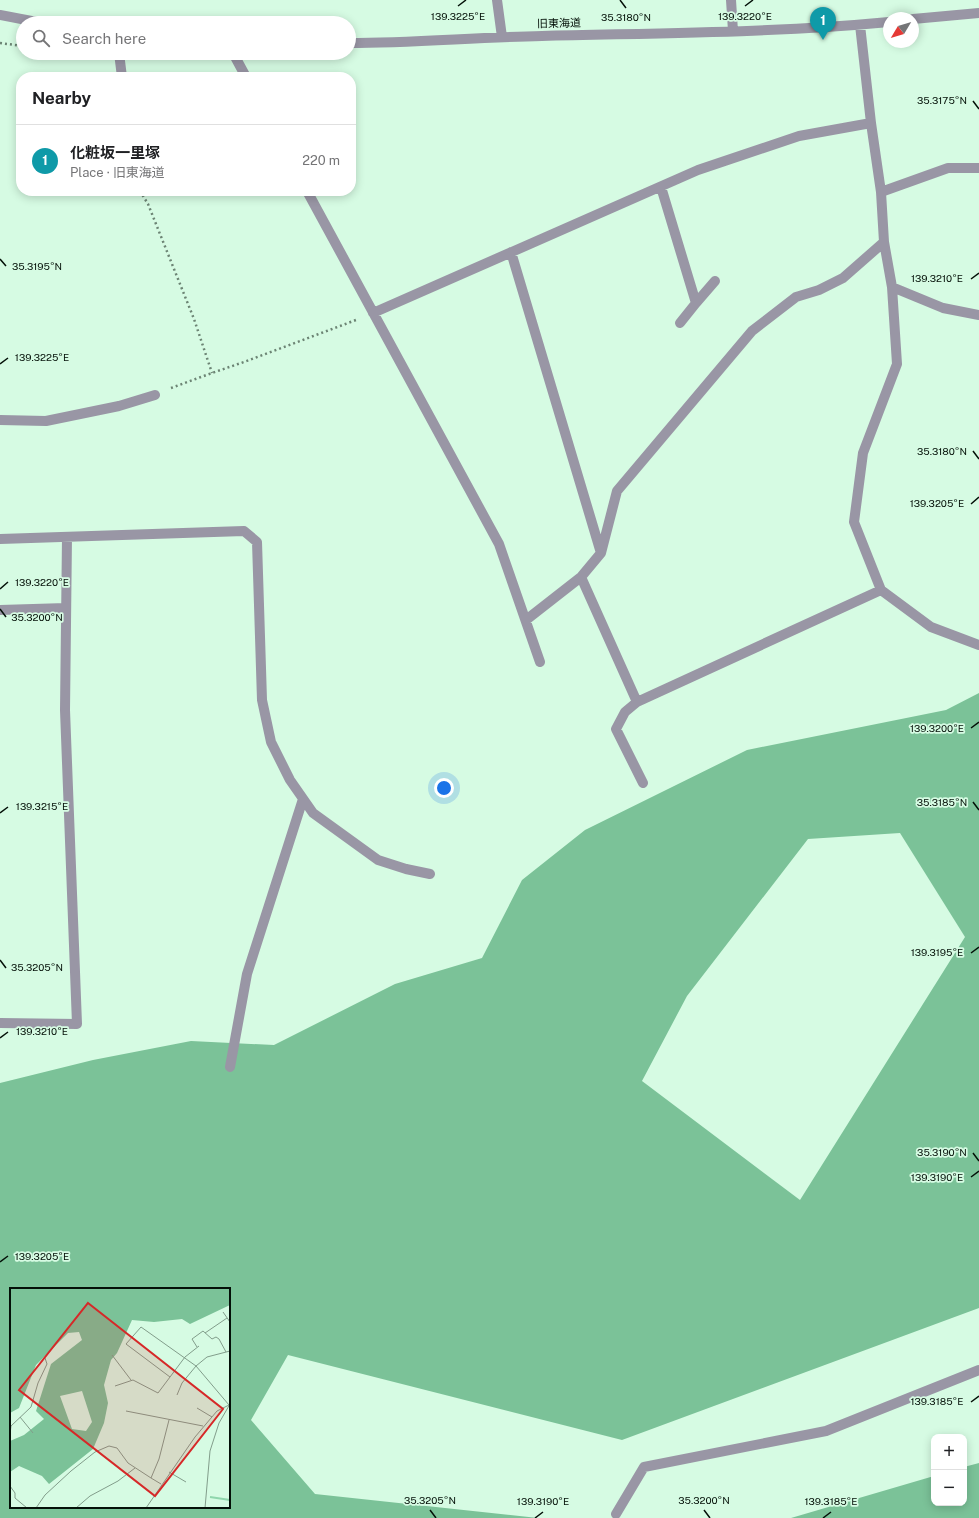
<!DOCTYPE html>
<html lang="en">
<head>
<meta charset="utf-8">
<style>
	:root { --surface:#fff; --page:#f2f2f2; --text:#202124; --muted:#757577; --line:#e0e0e0; --accent:#ea580c }
	body { margin:0; font-family:"Public Sans","Noto Sans JP",sans-serif; background:var(--page); color:var(--text) }
	.controls { position:absolute; right:12px; bottom:12px; display:grid; overflow:hidden; border-radius:8px; box-shadow:0 2px 10px #0003 }
	.controls button { width:36px; height:36px; display:grid; place-items:center; padding:0; border:0; border-bottom:1px solid var(--line); background:var(--surface); color:var(--text); font:20px sans-serif }
	.compass { position:absolute; left:883px; top:12px; width:36px; height:36px; border-radius:50%; background:var(--surface); box-shadow:0 2px 10px #0003; rotate:232deg }
	.you { position:absolute; left:444px; top:788px; width:14px; height:14px; margin:-10px; border:3px solid #fff; border-radius:50%; background:#1a73e8; box-shadow:0 0 0 6px #1a73e833 }
	.badge { display:grid; place-items:center; width:26px; height:26px; border-radius:50%; background:var(--accent); color:#fff; font-size:13px; font-weight:700 }
	.pin { position:absolute; translate:-50% -33px; filter:drop-shadow(0 1px 2px #0008) }
	.pin::after { content:''; position:absolute; top:21px; width:14px; height:12px; background:inherit; clip-path:polygon(0 0,100% 0,50% 100%) }
	.list { margin:0; padding:0; list-style:none }
	h2 { display:flex; justify-content:space-between; align-items:center; height:52px; margin:0; padding:0 16px; font-size:17px }
	h2 small { font-size:13px; font-weight:400; color:var(--muted) }
	.list li { display:grid; grid-template-columns:26px 1fr auto; gap:12px; align-items:center; box-sizing:border-box; height:72px; padding:0 16px; border-top:1px solid var(--line) }
	.list b { display:block; font-size:15px; white-space:nowrap }
	.list p { margin:0; font-size:13px; white-space:nowrap; color:var(--muted) }
	.list em { font-size:13px; font-style:normal; color:var(--muted) }
	.icon { flex:none; width:22px; height:22px; fill:none; stroke:currentColor; stroke-width:2; stroke-linecap:round; stroke-linejoin:round }
	.map { position:relative; flex:none; width:979px; height:1518px; overflow:hidden }
	.search { position:absolute; background:var(--surface); box-shadow:0 2px 10px #0003; left:16px; top:16px; width:340px; height:44px; display:flex; align-items:center; gap:10px; box-sizing:border-box; padding:0 14px; border-radius:22px; color:var(--muted); font-size:15px }
	.panel { position:absolute; background:var(--surface); box-shadow:0 2px 10px #0003; left:16px; top:72px; width:340px; height:124px; border-radius:16px }
	.map>svg:first-child { display:block }
	.forest { fill:#7bc298; fill-rule:evenodd }
	.lines { fill:none; stroke-linecap:round; stroke-linejoin:round }
	.path { stroke:#6c8474; stroke-width:2.5; stroke-dasharray:2 3; stroke-linecap:butt }
	.minor { stroke:#9996a5; stroke-width:10 }
	.ticks { fill:none; stroke:#041008; stroke-width:1.5 }
	.labels { text-anchor:middle; dominant-baseline:central; stroke-width:3.5; stroke-linejoin:round; paint-order:stroke }
	.street-label { font-size:11px; fill:#041008; stroke:#d6fbe3 }
	.inset-river { fill:none; stroke:#8fd6ac; stroke-width:2 }
	.inset-road { fill:none; stroke:#829d8b; stroke-width:1 }
	.view { fill:#d62828; fill-opacity:0.15; stroke:#d62828; stroke-width:2 }
	.inset-edge { fill:none; stroke:#041008; stroke-width:2 }
	.ticks-label { font-size:10px; text-anchor:middle; fill:#041008; stroke:#d6fbe3; stroke-width:3.5; stroke-linejoin:round; paint-order:stroke }
</style>
</head>
<body>
<div class="map">
<svg width="979" height="1518" viewBox="0 0 979 1518">
	<rect width="100%" height="100%" fill="#d6fbe3"/>
	<path class="forest" d="M979,693V1308L622,1440L288,1355L251,1420L315,1494L538,1518H0V1083L93,1060L191,1041L274,1045L395,984L482,958L522,880L585,830L747,750L946,710ZM900,833L965,937L800,1200L642,1081L687,996L808,839ZM11,1289H229V1507H11Z
		M979,1463V1518H791L934,1476V1503H964V1467Z"/>
	<g class="lines">
		<path class="path" d="M0,43L23,46
			M94,53L100,54
			M140,191L148,204L194,319L212,373
			M171,388L212,373L244,362L356,320"/>
		<path class="minor" d="M497,0L502,37
			M731,0L733,31
			M0,15L42,23
			M913,19L979,13
			M349,43C413,43 478,37 542,36C658,33 774,33 889,22
			M119,53L122,77
			M233,53L246,77
			M871,123L881,192L884,242L892,287L897,364L863,453L854,522L881,590L931,627L979,645
			M661,187L696,303
			M307,191L499,544L540,662
			M881,192L948,168H979
			M511,252L601,553
			M892,287L943,308L979,315
			M373,313L698,170L799,136L871,123L860,25
			M680,323L696,303L715,281
			M0,420L46,421L119,406L155,395
			M0,539L244,531L257,542L262,700L271,742L290,780L313,813L378,860L406,869L430,874
			M0,610L66,608
			M526,620L581,577
			M637,702L581,577L601,553L617,491L752,331L796,297L819,290L843,278L884,242
			M643,783L616,729L625,712L637,702L881,590
			M0,1023L77,1024L65,710L67,537
			M230,1067L247,974L303,799
			M616,1514L644,1467L826,1431L979,1370"/>
	</g>
	<path class="ticks" d="M620,0L626,8M458,6L466,0M745,6L753,0M973,101L979,109M0,259L6,266M971,279L979,273M0,364L8,358M973,451L979,459M971,504L979,497M0,589L8,582M0,609L6,617M971,728L979,722M973,802L979,810M0,813L8,807M971,953L979,947M0,960L6,968M0,1038L8,1032M973,1153L979,1161M971,1177L979,1171M0,1262L8,1256M971,1402L979,1396M430,1510L436,1518M704,1510L710,1518M535,1518L543,1512M823,1518L831,1512"/>
	<g class="labels">
		<g class="street-label">
			<text transform="translate(559 23) rotate(-1)">旧東海道</text>
		</g>
	</g>
	<g transform="translate(10 1288)">
		<rect width="220" height="220" fill="#d6fbe3"/>
		<path d="M0,0H220V17L180,36L172,31L144,34L122,32L107,65L101,72L94,97L98,115L94,135L83,161L39,196L32,188L9,178L0,184V153L14,147L34,131L26,123L41,76L72,52L69,44L58,45L26,77L9,120L0,125ZM72,103L82,134L76,143L62,141L50,108Z" fill="#7bc298" fill-rule="evenodd"/>
		<path class="inset-river" d="M200,209L220,212"/>
		<path class="inset-road" d="M213,24L220,34M195,45L217,30M187,59L182,51L193,43L202,51L206,49L209,51L216,64M102,67L121,92M160,89L116,56L131,39L186,78L197,69L220,63M105,98L123,92L148,105L175,69L189,58M187,120L202,129M116,123L193,138M10,129L23,145M0,146L1,138L21,119L28,95L37,76L35,70M159,184L176,194M151,196L141,190L149,171L159,132M0,198L5,205V210L17,220M26,220L35,207L61,183L85,164L99,158L107,160L118,175L141,190M66,220L80,208L108,193L125,180M136,220L185,149L207,123L219,117L186,78L172,95L167,107M195,220L200,163L209,135L220,116"/>
		<path class="view" d="M78,15L213,121L145,208L9,102Z"/>
		<rect width="220" height="220" class="inset-edge"/>
	</g>
	<g class="ticks-label">
		<text x="458" y="20">139.3225°E</text>
		<text x="745" y="20">139.3220°E</text>
		<text x="626" y="21">35.3180°N</text>
		<text x="942" y="104">35.3175°N</text>
		<text x="37" y="270">35.3195°N</text>
		<text x="937" y="282">139.3210°E</text>
		<text x="42" y="361">139.3225°E</text>
		<text x="942" y="455">35.3180°N</text>
		<text x="937" y="507">139.3205°E</text>
		<text x="42" y="586">139.3220°E</text>
		<text x="37" y="621">35.3200°N</text>
		<text x="937" y="732">139.3200°E</text>
		<text x="942" y="806">35.3185°N</text>
		<text x="42" y="810">139.3215°E</text>
		<text x="937" y="956">139.3195°E</text>
		<text x="37" y="971">35.3205°N</text>
		<text x="42" y="1035">139.3210°E</text>
		<text x="942" y="1156">35.3190°N</text>
		<text x="937" y="1181">139.3190°E</text>
		<text x="42" y="1260">139.3205°E</text>
		<text x="937" y="1405">139.3185°E</text>
		<text x="430" y="1504">35.3205°N</text>
		<text x="704" y="1504">35.3200°N</text>
		<text x="543" y="1505">139.3190°E</text>
		<text x="831" y="1505">139.3185°E</text>
	</g>
</svg>
<div class="controls">
<button>+</button>
<button>−</button>
</div>
<svg class="compass" viewBox="-18 -18 36 36"><path d="M0-13l5 13h-10z" fill="#e53935"/><path d="M0 13l5-13h-10z" fill="#757577"/></svg>
<div class="you"></div>
<div class="pin badge" style="left:823px;top:40px;background:#0f9aa8">1</div>
<div class="search"><svg class="icon" aria-label="search" viewBox="0 0 24 24"><circle cx="10" cy="10" r="6"/><path d="M15 15l6 6"/></svg>Search here</div>
<section class="panel">
<h2>Nearby<small></small></h2>
<ul class="list">
<li><span class="badge" style="background:#0f9aa8">1</span><div><b>化粧坂一里塚</b><p>Place · 旧東海道</p></div><em>220 m</em></li>
</ul>
</section>
</div>
</body>
</html>
